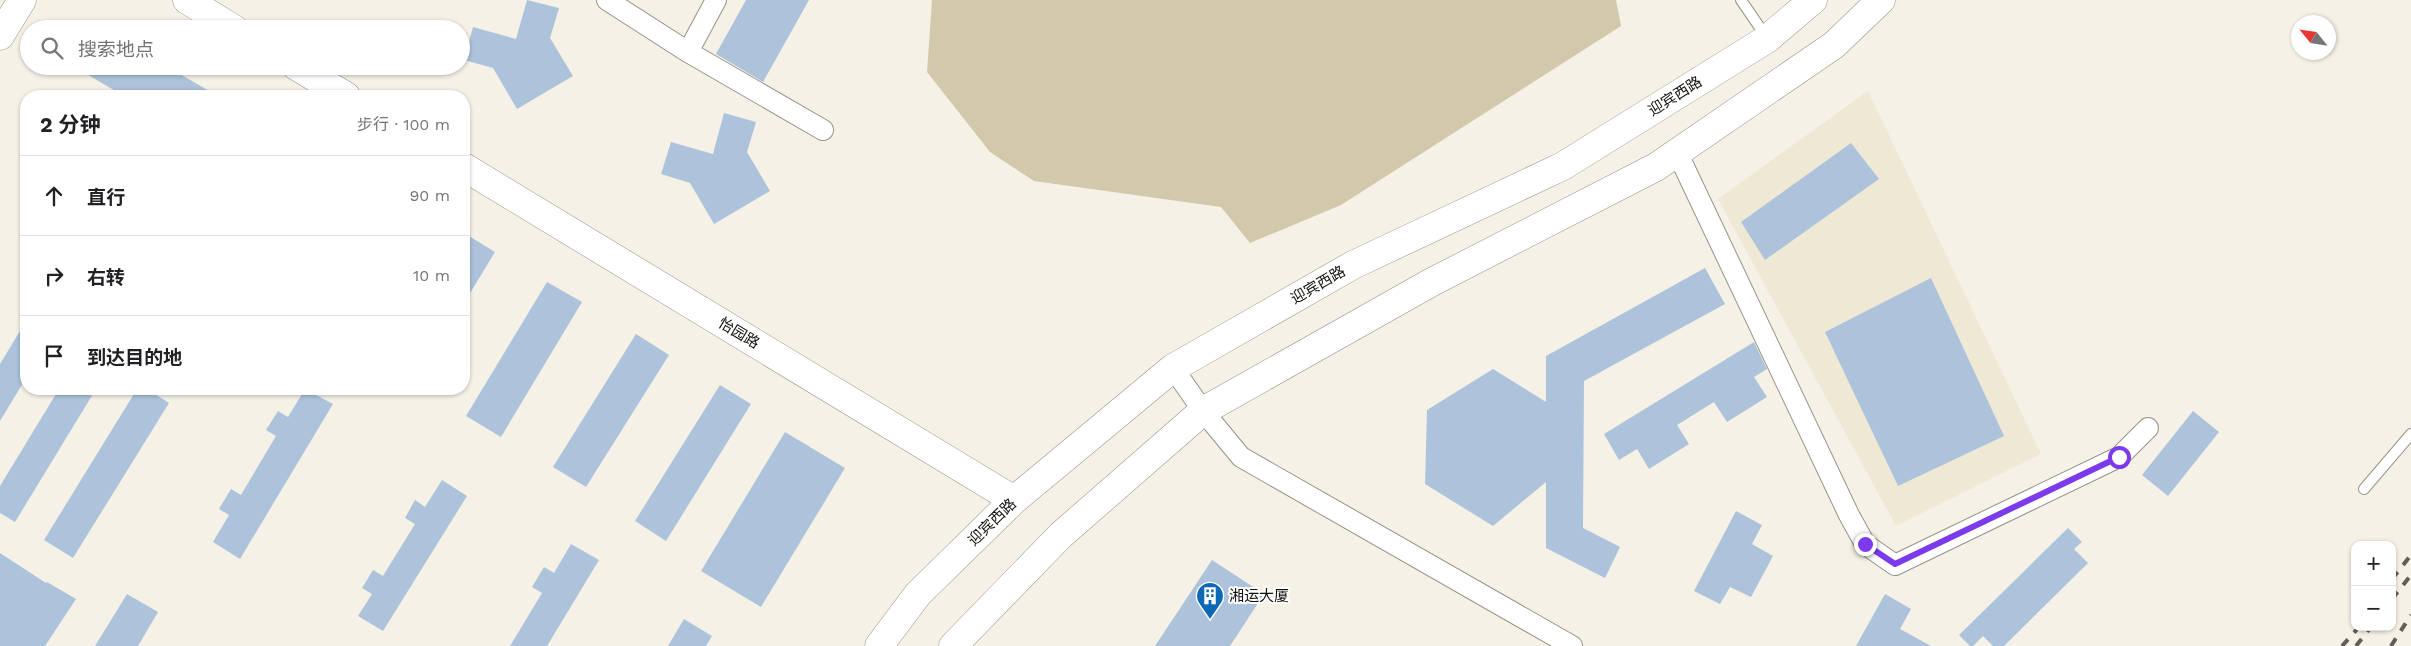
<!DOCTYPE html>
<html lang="zh">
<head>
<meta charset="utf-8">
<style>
	:root { --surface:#fff; --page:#f2f2f2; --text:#202124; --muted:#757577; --line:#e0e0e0 }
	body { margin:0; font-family:"Work Sans","Noto Sans SC",sans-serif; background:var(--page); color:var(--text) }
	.controls { position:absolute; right:15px; bottom:15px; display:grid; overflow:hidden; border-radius:10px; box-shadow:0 1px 4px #0004 }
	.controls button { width:45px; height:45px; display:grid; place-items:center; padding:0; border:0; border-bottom:1px solid var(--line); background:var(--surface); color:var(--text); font:25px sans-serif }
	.compass { position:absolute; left:2291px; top:15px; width:45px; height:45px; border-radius:50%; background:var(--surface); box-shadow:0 1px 4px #0004; rotate:300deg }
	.stop { position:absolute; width:15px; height:15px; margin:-11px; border:4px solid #7c3aed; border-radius:50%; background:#fff }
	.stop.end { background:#7c3aed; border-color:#fff; box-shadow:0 1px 5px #0008 }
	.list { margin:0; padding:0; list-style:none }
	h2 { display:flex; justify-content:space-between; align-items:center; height:65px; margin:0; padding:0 20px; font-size:21px }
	h2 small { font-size:16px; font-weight:400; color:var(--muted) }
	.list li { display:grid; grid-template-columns:32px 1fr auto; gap:15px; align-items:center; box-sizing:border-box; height:80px; padding:0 20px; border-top:1px solid var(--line) }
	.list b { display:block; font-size:19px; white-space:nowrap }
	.list em { font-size:16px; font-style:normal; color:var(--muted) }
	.icon { flex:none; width:28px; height:28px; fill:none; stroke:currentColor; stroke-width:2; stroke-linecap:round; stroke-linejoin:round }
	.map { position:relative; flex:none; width:2411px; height:646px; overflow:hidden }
	.search { position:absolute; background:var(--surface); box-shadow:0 1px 4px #0004; left:20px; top:20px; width:450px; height:55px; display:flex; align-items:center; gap:12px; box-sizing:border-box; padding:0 18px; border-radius:28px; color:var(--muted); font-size:19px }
	.panel { position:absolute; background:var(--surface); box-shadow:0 1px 4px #0004; left:20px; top:90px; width:450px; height:305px; border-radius:20px }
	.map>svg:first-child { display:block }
	.built { fill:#eee8d5 }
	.green { fill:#d2c8ab }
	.building { fill:#adc3db }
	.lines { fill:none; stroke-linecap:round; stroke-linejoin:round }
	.lane-casing { stroke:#979389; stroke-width:12 }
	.street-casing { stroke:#979389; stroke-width:22 }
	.secondary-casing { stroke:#979389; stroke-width:29 }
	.highway-casing { stroke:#979389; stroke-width:29 }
	.lane { stroke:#fff; stroke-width:10 }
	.street { stroke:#fff; stroke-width:20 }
	.secondary { stroke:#fff; stroke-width:28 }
	.highway { stroke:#fff; stroke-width:28 }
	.rail { stroke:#605e58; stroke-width:4; stroke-dasharray:9 9; stroke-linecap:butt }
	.route { stroke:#7c3aed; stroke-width:6 }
	.labels { text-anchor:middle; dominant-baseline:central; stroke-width:4; stroke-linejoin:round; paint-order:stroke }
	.street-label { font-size:15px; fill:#13120e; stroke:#fff }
	.poi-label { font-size:15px; fill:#13120e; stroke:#fff; text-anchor:start }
</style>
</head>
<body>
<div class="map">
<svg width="2411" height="646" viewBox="0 0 2411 646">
	<rect width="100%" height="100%" fill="#f5f1e6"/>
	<path class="built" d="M1868,91L2041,454L1896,526L1718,199Z"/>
	<path class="green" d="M932,0H1616L1621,26L1341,205L1250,243L1221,207L1034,181L990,152L927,72Z"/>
	<path class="building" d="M527,0L559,8L550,38L573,76L517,109L493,68L464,60L473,27L516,39Z
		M746,0H809L763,82L716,54Z
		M73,66H166L218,96H124Z
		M724,113L756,122L747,152L770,191L714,224L690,183L661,174L671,142L713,154Z
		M1851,143L1879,179L1765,260L1741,222Z
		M464,233L495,252L464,303Z
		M1705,268L1725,304L1584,381L1583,528L1620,547L1605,578L1546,548V482L1493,526L1425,484L1427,410L1493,369L1546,402V356Z
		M1931,278L2004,436L1898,486L1825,332Z
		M547,282L582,302L501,437L466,416Z
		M26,321V378L0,421V364Z
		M636,334L669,355L586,487L553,467Z
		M1754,342L1767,369L1754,377L1767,397L1727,422L1714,402L1677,425L1689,444L1649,469L1637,449L1619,460L1604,434Z
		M720,385L751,404L666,541L635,521Z
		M59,389H96L15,522L0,513V486Z
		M137,389H147L169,403L73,558L44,540Z
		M305,389L333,404L240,559L213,542L229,515L219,509L231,489L241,495L276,436L266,430L278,411L288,417Z
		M2193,411L2219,432L2168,496L2142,475Z
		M785,432L845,468L761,607L701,571Z
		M442,480L467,496L383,631L358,616L372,594L362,588L373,570L383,576L415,524L405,518L415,500L425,507Z
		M1736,511L1762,525L1752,544L1773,556L1751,597L1730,587L1720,604L1694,591Z
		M2068,528L2082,542L2074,549L2088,563L2004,646H1993L1983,636L1973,646H1970L1959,635Z
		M571,544L599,560L547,646H510L542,593L532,587L544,567L554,573Z
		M0,553L46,583L47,582L76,599L45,646H0Z
		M1212,560L1264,594L1230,646H1155Z
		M127,594L158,612L138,646H95Z
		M1885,594L1911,609L1900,629L1931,646H1856Z
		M684,619L712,636L706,646H668Z"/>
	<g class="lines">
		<defs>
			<path id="lane" d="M1741,0L1767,38
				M2364,489L2411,434"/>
			<path id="street" d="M607,0L688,52
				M716,0L688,52L823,130
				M1677,152L1849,515L1865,544L1895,565L2119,457L2148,428
				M1173,368L1203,411L1241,457L1572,646"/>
			<path id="secondary" d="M187,0L234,29
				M0,36L22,0
				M296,66L346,96
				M464,167L1014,500"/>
			<path id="highway" d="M879,646L918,594L1014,500L1173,368L1353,265L1563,166L1767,39L1813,0
				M953,646L1061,535L1203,411L1432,282L1656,167L1834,45L1881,0"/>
		</defs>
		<use href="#lane" class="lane-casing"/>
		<use href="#street" class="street-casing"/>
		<use href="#secondary" class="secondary-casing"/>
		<use href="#highway" class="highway-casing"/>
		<use href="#lane" class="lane"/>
		<use href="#street" class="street"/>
		<use href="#secondary" class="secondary"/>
		<use href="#highway" class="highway"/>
		<path class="rail" d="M2392,579L2411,555
			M2392,599L2411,575
			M2342,646L2359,627
			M2356,646L2371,627
			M2391,646L2411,615"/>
	</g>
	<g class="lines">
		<path class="route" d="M1865,544L1895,564L2119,457"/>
	</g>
	<defs>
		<symbol id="building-pin" viewBox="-11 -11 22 30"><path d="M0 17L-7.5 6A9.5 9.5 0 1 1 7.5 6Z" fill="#0d68b5" stroke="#fff"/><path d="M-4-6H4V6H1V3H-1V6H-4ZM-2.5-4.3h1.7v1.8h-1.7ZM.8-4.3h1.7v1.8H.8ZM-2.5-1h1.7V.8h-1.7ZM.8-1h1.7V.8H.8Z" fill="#fff"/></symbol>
	</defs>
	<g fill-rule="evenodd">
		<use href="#building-pin" x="1194" y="580" width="32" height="43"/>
	</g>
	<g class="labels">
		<g class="street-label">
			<text transform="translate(1675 96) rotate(-32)">迎宾西路</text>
			<text transform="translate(1318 285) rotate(-30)">迎宾西路</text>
			<text transform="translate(739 333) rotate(31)">怡园路</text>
			<text transform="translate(992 522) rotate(-44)">迎宾西路</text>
		</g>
		<g class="poi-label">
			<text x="1229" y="596">湘运大厦</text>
		</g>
	</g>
</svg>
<div class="controls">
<button>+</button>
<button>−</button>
</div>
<svg class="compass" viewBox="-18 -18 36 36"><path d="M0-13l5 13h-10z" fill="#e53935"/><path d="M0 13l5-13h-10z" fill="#757577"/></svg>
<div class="stop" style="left:2119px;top:457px"></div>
<div class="stop end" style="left:1865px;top:544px"></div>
<div class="search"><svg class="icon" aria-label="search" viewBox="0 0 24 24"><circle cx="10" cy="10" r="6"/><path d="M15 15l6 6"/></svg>搜索地点</div>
<section class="panel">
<h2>2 分钟<small>步行 · 100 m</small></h2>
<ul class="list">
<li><svg class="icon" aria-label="ahead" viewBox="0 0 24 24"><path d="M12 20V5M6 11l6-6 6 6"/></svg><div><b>直行</b></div><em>90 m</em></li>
<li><svg class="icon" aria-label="right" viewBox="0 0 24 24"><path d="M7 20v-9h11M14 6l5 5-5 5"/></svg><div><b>右转</b></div><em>10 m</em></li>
<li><svg class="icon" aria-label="arrive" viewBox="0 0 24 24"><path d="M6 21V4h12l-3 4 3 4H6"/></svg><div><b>到达目的地</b></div></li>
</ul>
</section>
</div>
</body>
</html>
